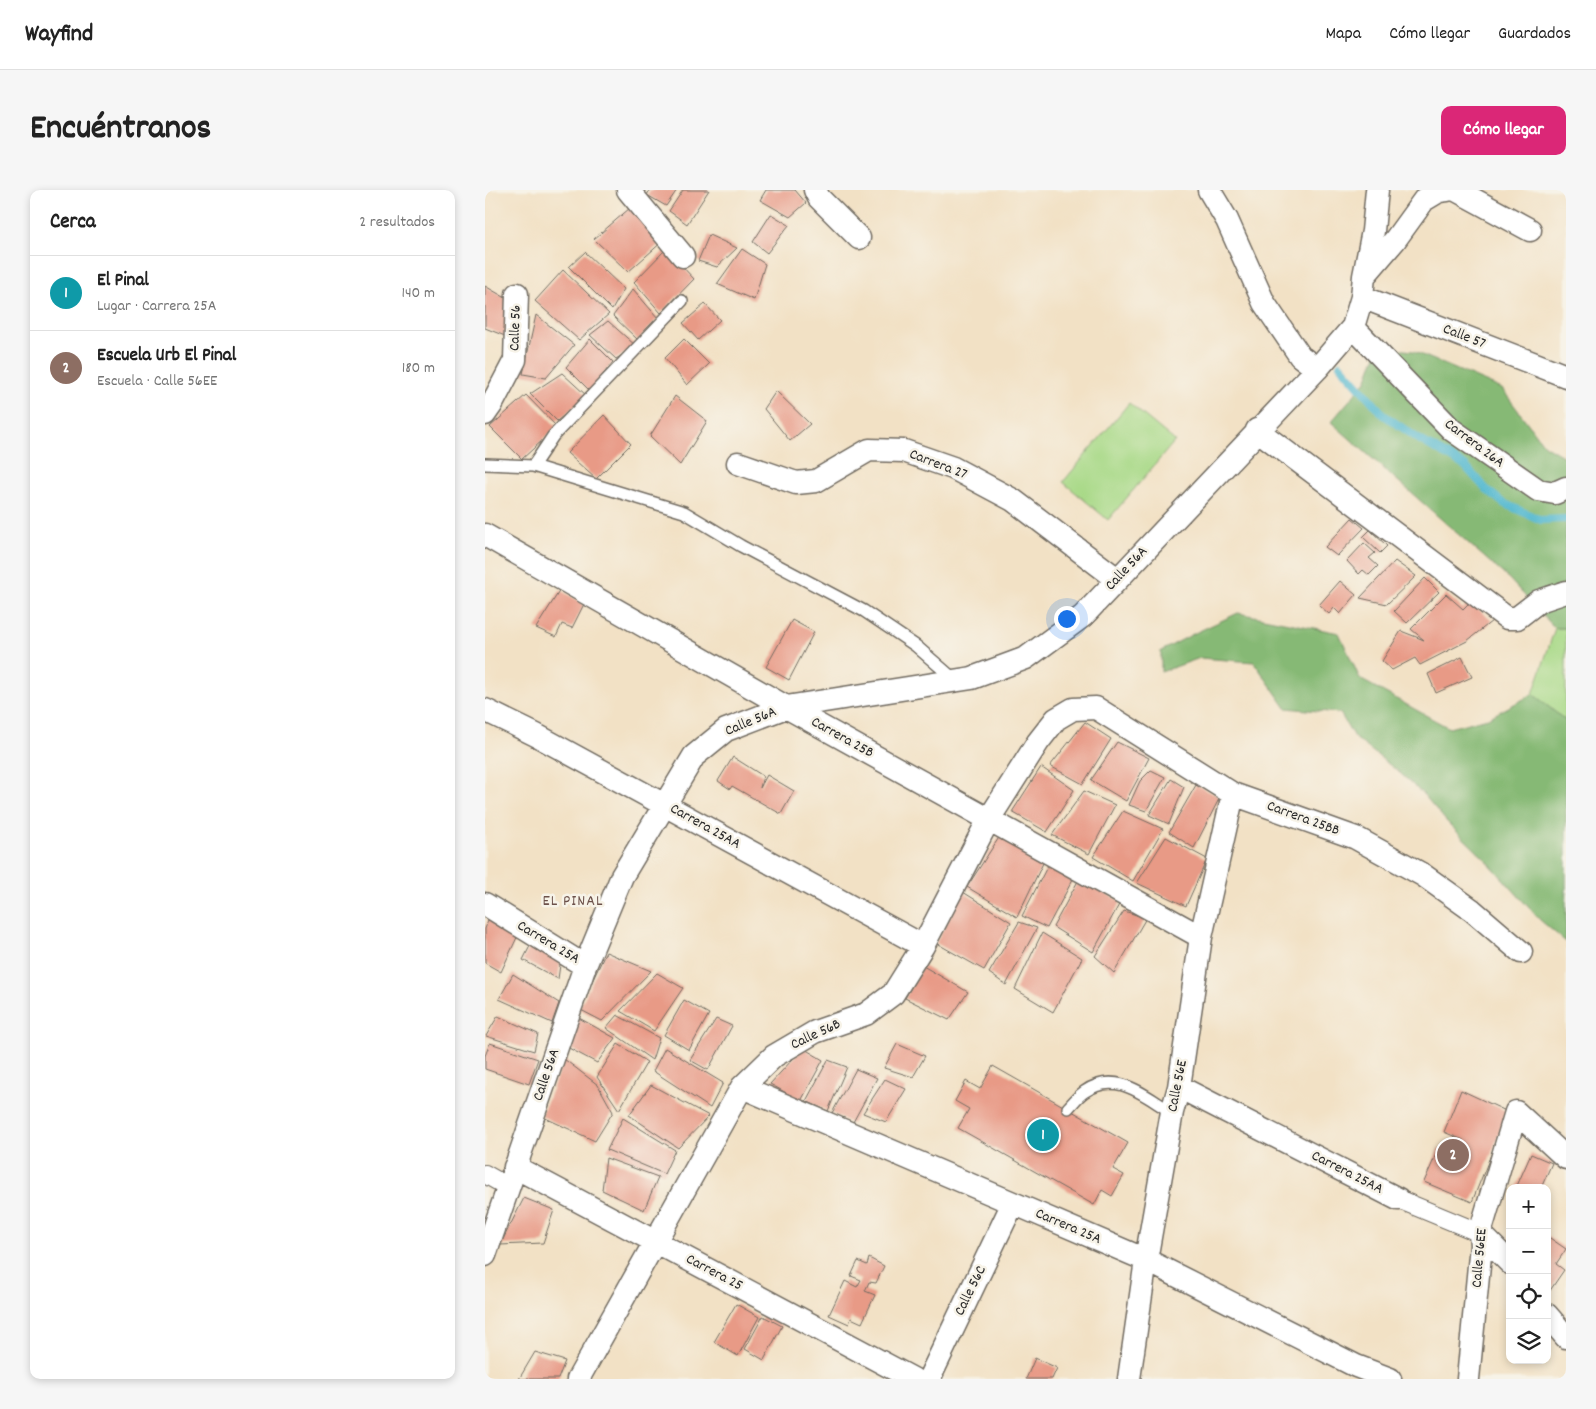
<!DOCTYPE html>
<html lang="es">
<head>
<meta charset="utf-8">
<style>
	:root { --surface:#fff; --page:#f6f6f6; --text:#222; --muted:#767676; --line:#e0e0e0; --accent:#db2777 }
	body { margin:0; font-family:Dekko,sans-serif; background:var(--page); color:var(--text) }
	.controls { position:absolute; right:15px; bottom:15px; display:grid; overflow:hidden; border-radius:10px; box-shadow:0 2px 8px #0003 }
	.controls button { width:45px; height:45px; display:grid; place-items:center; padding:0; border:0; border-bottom:1px solid var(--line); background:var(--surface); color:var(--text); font:25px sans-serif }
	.you { position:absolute; left:581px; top:428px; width:18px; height:18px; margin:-12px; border:4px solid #fff; border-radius:50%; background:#1a73e8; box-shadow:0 0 0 8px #1a73e833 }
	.badge { display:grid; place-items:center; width:32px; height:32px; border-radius:50%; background:var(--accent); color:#fff; font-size:16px; font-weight:700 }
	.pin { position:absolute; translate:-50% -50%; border:2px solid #fff; box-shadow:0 1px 5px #0006 }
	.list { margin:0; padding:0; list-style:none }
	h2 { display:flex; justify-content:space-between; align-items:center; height:65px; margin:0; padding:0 20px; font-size:21px }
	h2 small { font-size:16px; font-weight:400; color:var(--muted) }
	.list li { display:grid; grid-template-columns:32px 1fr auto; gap:15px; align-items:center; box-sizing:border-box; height:75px; padding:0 20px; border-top:1px solid var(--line) }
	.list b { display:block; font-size:19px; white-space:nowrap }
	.list p { margin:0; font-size:16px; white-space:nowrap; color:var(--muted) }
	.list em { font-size:16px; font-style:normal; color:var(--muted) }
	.icon { flex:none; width:28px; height:28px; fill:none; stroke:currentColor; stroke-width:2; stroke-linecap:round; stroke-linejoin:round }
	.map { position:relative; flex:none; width:1081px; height:1189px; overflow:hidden; border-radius:10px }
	header { display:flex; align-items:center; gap:30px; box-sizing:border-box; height:70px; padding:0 25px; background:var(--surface); border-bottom:1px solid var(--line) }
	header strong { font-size:24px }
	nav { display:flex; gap:28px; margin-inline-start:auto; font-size:18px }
	.intro { display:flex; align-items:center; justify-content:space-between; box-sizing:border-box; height:120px; padding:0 30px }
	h1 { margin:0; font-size:35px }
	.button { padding:12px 22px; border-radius:10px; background:var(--accent); color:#fff; font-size:18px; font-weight:700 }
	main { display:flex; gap:30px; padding:0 30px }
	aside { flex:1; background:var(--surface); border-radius:10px; box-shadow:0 2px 8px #0003 }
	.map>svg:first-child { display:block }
	.green { fill:#a8d987; stroke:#6a8259 }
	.forest { fill:#86b974; stroke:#587250 }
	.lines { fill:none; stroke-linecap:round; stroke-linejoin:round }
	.stream { stroke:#51b8cf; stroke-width:8 }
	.building { fill:#e89a86 }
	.service-casing { stroke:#716b61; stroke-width:14 }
	.pedestrian-casing { stroke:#716b61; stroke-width:20 }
	.minor-casing { stroke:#716b61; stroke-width:25 }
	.service { stroke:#fff; stroke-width:11 }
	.pedestrian { stroke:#fff; stroke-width:18 }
	.minor { stroke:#fff; stroke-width:22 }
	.labels { text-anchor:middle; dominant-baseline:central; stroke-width:5; stroke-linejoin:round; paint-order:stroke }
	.street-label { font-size:15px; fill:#2b2b2b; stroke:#f7f3e8 }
	.neighbourhood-label { font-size:16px; letter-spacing:1px; fill:#6d524b; stroke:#f7f3e8 }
</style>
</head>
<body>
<header>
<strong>Wayfind</strong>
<nav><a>Mapa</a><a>Cómo llegar</a><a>Guardados</a></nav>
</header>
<div class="intro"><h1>Encuéntranos</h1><a class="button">Cómo llegar</a></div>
<main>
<aside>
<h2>Cerca<small>2 resultados</small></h2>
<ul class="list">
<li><span class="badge" style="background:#0f9aa8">1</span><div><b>El Pinal</b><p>Lugar · Carrera 25A</p></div><em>140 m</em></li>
<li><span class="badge" style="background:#8d6e63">2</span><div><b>Escuela Urb El Pinal</b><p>Escuela · Calle 56EE</p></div><em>180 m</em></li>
</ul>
</aside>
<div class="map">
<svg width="1081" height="1189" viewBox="0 0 1081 1189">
	<rect width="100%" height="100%" fill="#f7f3e8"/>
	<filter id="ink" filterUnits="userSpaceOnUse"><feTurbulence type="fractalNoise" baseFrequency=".02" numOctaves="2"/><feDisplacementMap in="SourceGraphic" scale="10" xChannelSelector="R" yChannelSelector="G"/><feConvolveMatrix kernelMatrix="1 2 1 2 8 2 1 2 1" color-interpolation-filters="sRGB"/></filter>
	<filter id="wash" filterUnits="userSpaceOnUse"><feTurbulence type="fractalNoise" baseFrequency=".0096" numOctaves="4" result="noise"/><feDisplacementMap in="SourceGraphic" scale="20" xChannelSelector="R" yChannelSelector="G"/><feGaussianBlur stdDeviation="1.12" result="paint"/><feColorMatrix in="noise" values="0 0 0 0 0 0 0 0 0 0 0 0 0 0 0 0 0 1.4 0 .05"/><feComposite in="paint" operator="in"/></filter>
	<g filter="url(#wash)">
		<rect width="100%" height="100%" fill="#f2e1c5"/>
		<path class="green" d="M644,213L690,251L623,330L578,292Z
			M1070,438H1081V531L1048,504Z"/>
		<path class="forest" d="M894,157L928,161L1017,199L1059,255L1081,268V438H1070L1024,389L846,232L881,191Z
			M753,423L854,443L875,489L964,538L1003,528L1048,504L1081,531V752L1055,730L1002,671L962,632L939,605L915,583L869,547L855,523L801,518L769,472L715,468L676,482V461L710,443Z"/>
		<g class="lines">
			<path class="stream" d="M855,175L899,225L935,250L980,276L1001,299L1018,313L1056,330L1081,329"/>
		</g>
		<g id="blocks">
			<path class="building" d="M165,0H192L181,16L162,5Z
				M198,0H224L202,34L184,21Z
				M281,0H310L321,13L305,27L275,10Z
				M145,18L178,51L143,82L109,49Z
				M286,24L304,35L282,63L268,52Z
				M224,45L252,58L232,77L213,71Z
				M181,59L209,89L176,123L149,92Z
				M257,59L280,74L269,110L232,94Z
				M100,62L139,99L127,120L84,77Z
				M78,80L124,124L94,150L50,111Z
				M0,96L26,111L20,146L0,138Z
				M148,99L173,128L153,150L128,126Z
				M220,114L235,130L213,150L198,133Z
				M51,125L89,155L61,188L38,184Z
				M123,131L151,156L131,169L105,145Z
				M105,149L128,172L105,201L81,177Z
				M199,149L224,174L202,195L180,168Z
				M77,183L102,206L72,231L45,204Z
				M291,201L325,234L305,251L279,219Z
				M41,205L72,237L37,269L5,237Z
				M190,206L222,231L195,275L165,246Z
				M119,225L146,254L111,289L82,263Z
				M867,328L879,338L852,366L840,357Z
				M885,340L902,356L895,363L878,347Z
				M879,353L890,363L884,368L893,376L884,385L878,380L874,384L862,371Z
				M910,371L931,386L902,414L875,408Z
				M940,388L954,402L922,433L909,421Z
				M855,391L871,405L855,424L849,418L844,424L834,415Z
				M75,400L99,414L87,438L77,434L71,447L51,438Z
				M961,404L978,419L985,412L1007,431L982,451L935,475L930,468L907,480L897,471L916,441L939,450L926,439Z
				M307,430L329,442L304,490L281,477Z
				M977,467L987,487L951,503L943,484Z
				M600,532L626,549L598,594L565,576Z
				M632,552L664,568L641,611L606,590Z
				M248,567L278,586L275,598L282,585L309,601L296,624L247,596L245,599L233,591Z
				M556,577L589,600L562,642L527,622Z
				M666,580L680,587L661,621L644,615L655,591Z
				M686,589L699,597L684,634L664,625Z
				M711,595L735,607L709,658L684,642Z
				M599,601L630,615L604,664L567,645Z
				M638,621L678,639L648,691L608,667Z
				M515,646L559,671L532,727L482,697Z
				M681,647L722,669L701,716L652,693Z
				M563,675L588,689L562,738L537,726Z
				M593,691L636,711L608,762L568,737Z
				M478,702L526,732L499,780L451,753Z
				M639,721L661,728L629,783L610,766Z
				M5,725L34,743L16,782L0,773V739Z
				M534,732L552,738L521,795L504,783Z
				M557,743L597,768L568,822L530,799Z
				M48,750L76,768L73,789L38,770Z
				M121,762L166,781L117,831L94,819Z
				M438,776L483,802L464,830L420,808Z
				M172,783L198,798L169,841L135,821Z
				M28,784L74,813L67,833L14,809Z
				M199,810L224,824L204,860L179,845Z
				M132,825L174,848L167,870L121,838Z
				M13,826L53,844L49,861L1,846Z
				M94,828L130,848L112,873L80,856Z
				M231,829L247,836L223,880L205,870Z
				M5,853L53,869L44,894L0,879V866Z
				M133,854L162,872L134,920L112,887Z
				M412,854L440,866L428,887L399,878Z
				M180,858L238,893L225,918L168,881Z
				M318,858L338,870L316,911L285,894Z
				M79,869L113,895L128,922L110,951L56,926Z
				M343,870L362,877L343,921L321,911Z
				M508,876L643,953L628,979L639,985L627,1006L617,1000L609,1015L473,938L484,919L470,911L481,891L495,899Z
				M371,879L392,888L367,934L347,923Z
				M400,889L421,899L401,932L378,923Z
				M166,895L224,926L193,958L144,925Z
				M976,900L1023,922L987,1012L939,992L954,958L972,965L978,950L959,942Z
				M138,928L190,960L179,984L122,960Z
				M1046,964L1067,973L1056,998H1031Z
				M121,968L173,987L159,1020L117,1000Z
				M39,1008L69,1020L58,1053L15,1055Z
				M1062,1046L1081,1059L1071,1074L1079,1080L1064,1102L1062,1099Z
				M384,1068L399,1076L391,1093L384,1092L380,1101L390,1105L377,1133L366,1128L364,1134L344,1125L360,1091L372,1097L376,1090L366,1086L373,1071L382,1075Z
				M251,1114L274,1127L253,1166L229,1152Z
				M278,1126L297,1136L279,1170L260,1159Z
				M50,1162L80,1171L73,1189H34Z
				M550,1168L572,1178L567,1189H541Z"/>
		</g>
	</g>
	<g filter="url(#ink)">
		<use href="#blocks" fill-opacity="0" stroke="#716b61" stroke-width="1"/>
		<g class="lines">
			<defs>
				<path id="service" d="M0,274L48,276L199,322L256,356L379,421L431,456L470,490
					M48,276L68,246L197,111
					M583,918C588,913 593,906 599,902C632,879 659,906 687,922"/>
				<path id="pedestrian" d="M0,984L23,997
					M913,1009L995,1043"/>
				<path id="minor" d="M143,0L198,66
					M330,0L334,8L374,48
					M724,0L742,30L779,113L815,166L832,179
					M971,0L1045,40
					M880,85L910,50L939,10L954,1L962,0
					M877,107L1081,186
					M868,137L967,240L1053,300L1070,303L1081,298
					M0,224L7,214L30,170L32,104
					M772,240L1022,428H1032L1054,411L1081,402
					M253,273L311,293L331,291L384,260L419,261L468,278L528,310L632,389
					M0,345L301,517L716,747
					M0,520L51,545L438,756
					M0,714L100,776
					M257,897L661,1070L871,1176L905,1189
					M694,897L913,1009
					M30,977L428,1189
					M995,1043L1025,1073
					M0,1065L100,776L137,686L209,566L241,540L301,517L487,488L541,468L598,426L832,179L868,137L877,107L879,86L888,41L892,0
					M1062,1125L1081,1147
					M93,1189L257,897L289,866L330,842L381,824L408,804L438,756L504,629L553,552L571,529L588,519L611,518L748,604L871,648L938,685L987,720L1036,762
					M444,1189L528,1013
					M644,1189L661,1070L687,922L694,897L716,747L748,604
					M983,1189L996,1055L995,1043L1031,922L1081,968"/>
			</defs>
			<use href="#service" class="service-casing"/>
			<use href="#pedestrian" class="pedestrian-casing"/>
			<use href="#minor" class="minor-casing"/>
			<use href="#service" class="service"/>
			<use href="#pedestrian" class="pedestrian"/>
			<use href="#minor" class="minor"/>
		</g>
	</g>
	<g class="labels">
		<g class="street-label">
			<text transform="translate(31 138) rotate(-88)">Calle 56</text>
			<text transform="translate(979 147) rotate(21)">Calle 57</text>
			<text transform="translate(989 254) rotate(37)">Carrera 26A</text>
			<text transform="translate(453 275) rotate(21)">Carrera 27</text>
			<text transform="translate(642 379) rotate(-47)">Calle 56A</text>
			<text transform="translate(266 532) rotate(-23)">Calle 56A</text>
			<text transform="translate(357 548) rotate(29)">Carrera 25B</text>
			<text transform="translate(818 629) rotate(20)">Carrera 25BB</text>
			<text transform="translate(220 637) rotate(29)">Carrera 25AA</text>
			<text transform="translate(63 753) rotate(31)">Carrera 25A</text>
			<text transform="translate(331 845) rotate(-25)">Calle 56B</text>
			<text transform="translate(62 885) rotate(-71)">Calle 56A</text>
			<text transform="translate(693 896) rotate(-79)">Calle 56E</text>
			<text transform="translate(862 983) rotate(27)">Carrera 25AA</text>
			<text transform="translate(583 1037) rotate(23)">Carrera 25A</text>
			<text transform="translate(995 1068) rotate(-85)">Calle 56EE</text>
			<text transform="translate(229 1083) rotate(28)">Carrera 25</text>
			<text transform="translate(486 1101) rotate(-64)">Calle 56C</text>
		</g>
		<g class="neighbourhood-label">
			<text x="88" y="711">EL PINAL</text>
		</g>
	</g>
</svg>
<div class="controls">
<button>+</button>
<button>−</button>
<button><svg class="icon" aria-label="locate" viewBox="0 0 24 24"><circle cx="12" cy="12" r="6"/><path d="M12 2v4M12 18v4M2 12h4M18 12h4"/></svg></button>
<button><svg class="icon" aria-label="layers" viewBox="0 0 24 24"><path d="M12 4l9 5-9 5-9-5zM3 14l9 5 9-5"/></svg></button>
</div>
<div class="you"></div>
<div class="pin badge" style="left:558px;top:945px;background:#0f9aa8">1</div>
<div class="pin badge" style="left:968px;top:965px;background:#8d6e63">2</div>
</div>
</main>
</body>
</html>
